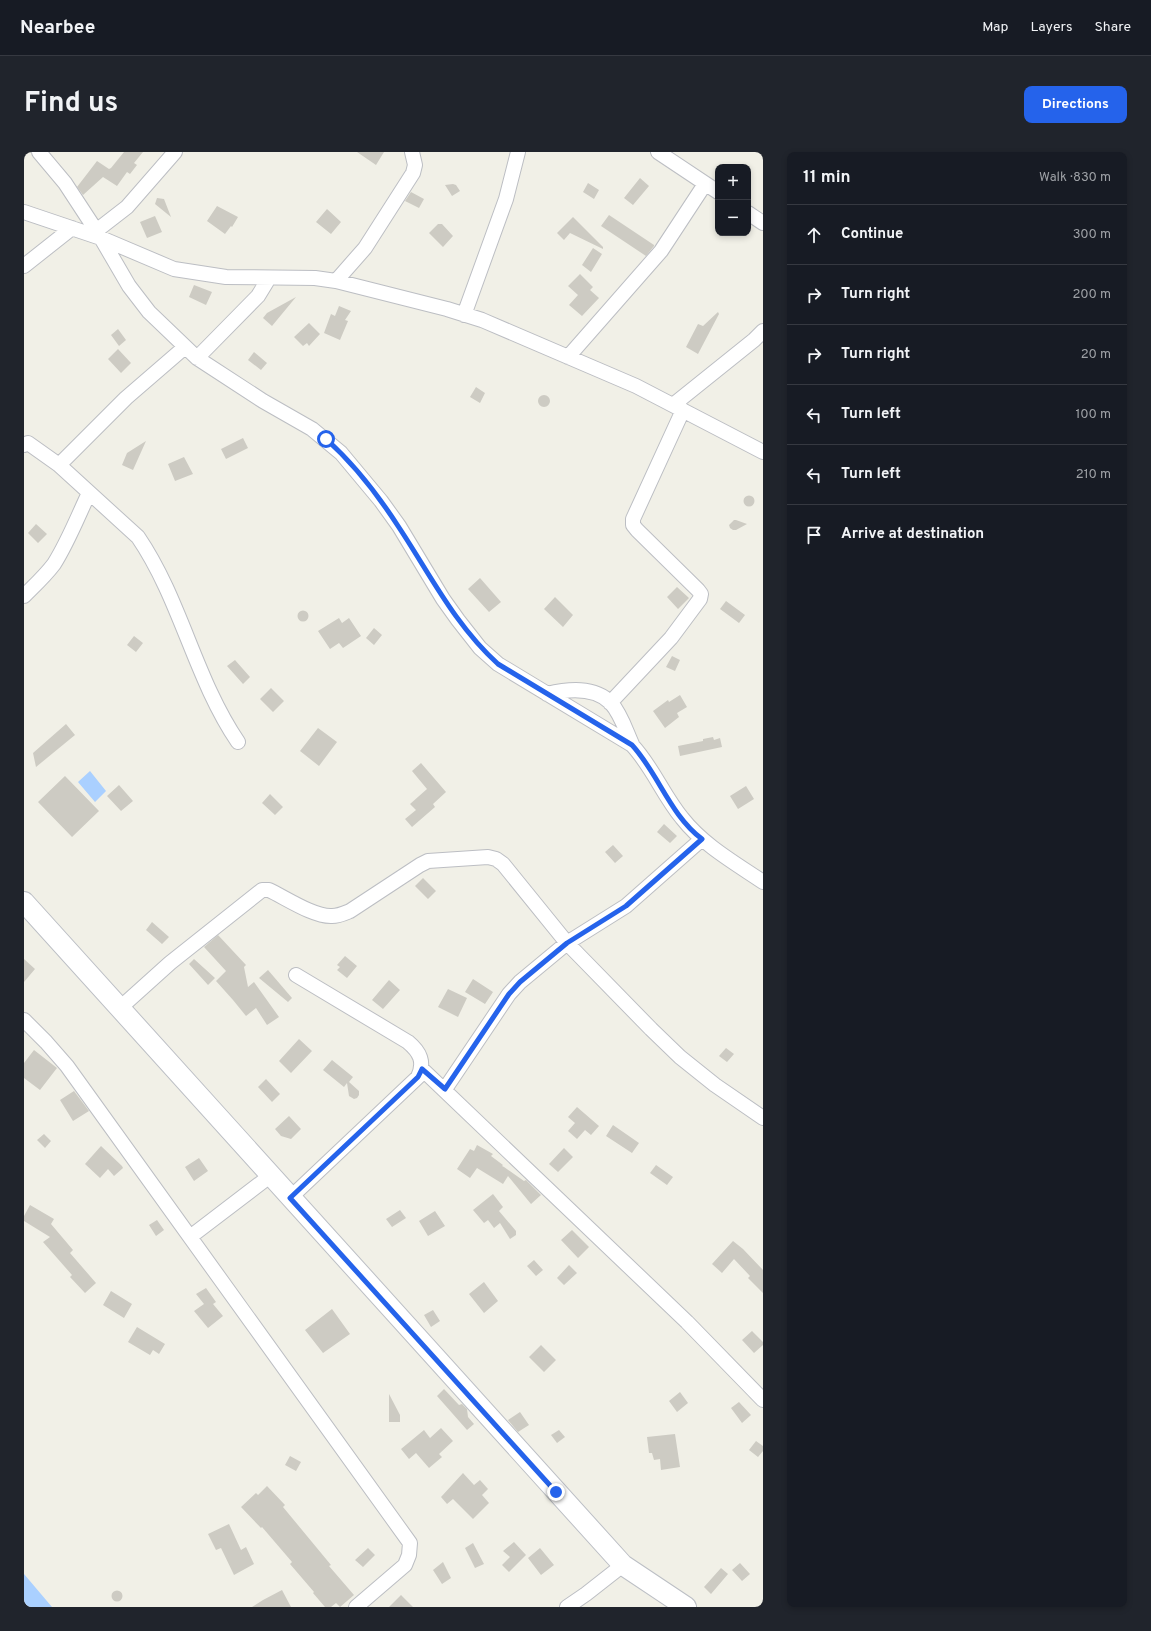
<!DOCTYPE html>
<html lang="en">
<head>
<meta charset="utf-8">
<style>
	:root { --surface:#171b24; --page:#20242c; --text:#f1f3f6; --muted:#9ea1a6; --line:#363941; --accent:#2563eb }
	body { margin:0; font-family:Overpass,sans-serif; background:var(--page); color:var(--text) }
	.controls { position:absolute; right:12px; top:12px; display:grid; overflow:hidden; border-radius:8px; box-shadow:0 2px 6px #0003 }
	.controls button { width:36px; height:36px; display:grid; place-items:center; padding:0; border:0; border-bottom:1px solid var(--line); background:var(--surface); color:var(--text); font:20px sans-serif }
	.stop { position:absolute; width:12px; height:12px; margin:-9px; border:3px solid #2563eb; border-radius:50%; background:#fff }
	.stop.end { background:#2563eb; border-color:#fff; box-shadow:0 1px 4px #0008 }
	.list { margin:0; padding:0; list-style:none }
	h2 { display:flex; justify-content:space-between; align-items:center; height:52px; margin:0; padding:0 16px; font-size:17px }
	h2 small { font-size:13px; font-weight:400; color:var(--muted) }
	.list li { display:grid; grid-template-columns:26px 1fr auto; gap:12px; align-items:center; box-sizing:border-box; height:60px; padding:0 16px; border-top:1px solid var(--line) }
	.list b { display:block; font-size:15px; white-space:nowrap }
	.list em { font-size:13px; font-style:normal; color:var(--muted) }
	.icon { flex:none; width:22px; height:22px; fill:none; stroke:currentColor; stroke-width:2; stroke-linecap:round; stroke-linejoin:round }
	.map { position:relative; flex:none; width:739px; height:1455px; overflow:hidden; border-radius:8px }
	header { display:flex; align-items:center; gap:24px; box-sizing:border-box; height:56px; padding:0 20px; background:var(--surface); border-bottom:1px solid var(--line) }
	header strong { font-size:19px }
	nav { display:flex; gap:22px; margin-inline-start:auto; font-size:14px }
	.intro { display:flex; align-items:center; justify-content:space-between; box-sizing:border-box; height:96px; padding:0 24px }
	h1 { margin:0; font-size:28px }
	.button { padding:10px 18px; border-radius:8px; background:var(--accent); color:#fff; font-size:14px; font-weight:700 }
	main { display:flex; gap:24px; padding:0 24px }
	aside { flex:1; background:var(--surface); border-radius:8px; box-shadow:0 2px 6px #0003 }
	.map>svg:first-child { display:block }
	.water { fill:#aad0ff }
	.building { fill:#cdcbc3 }
	.lines { fill:none; stroke-linecap:round; stroke-linejoin:round }
	.street-casing { stroke:#bcbec3; stroke-width:16 }
	.secondary-casing { stroke:#bcbfc5; stroke-width:22 }
	.street { stroke:#fff; stroke-width:14 }
	.secondary { stroke:#fff; stroke-width:20 }
	.route { stroke:#2563eb; stroke-width:5 }
</style>
</head>
<body>
<header>
<strong>Nearbee</strong>
<nav><a>Map</a><a>Layers</a><a>Share</a></nav>
</header>
<div class="intro"><h1>Find us</h1><a class="button">Directions</a></div>
<main>
<div class="map">
<svg width="739" height="1455" viewBox="0 0 739 1455">
	<rect width="100%" height="100%" fill="#f1f0e7"/>
	<path class="water" d="M66,619L82,639L71,650L54,630Z
		M0,1422L28,1455H0Z"/>
	<path class="building" d="M100,0H119L110,11L113,13L106,22L103,20L93,34L79,25L59,43L53,35L73,9L85,17L87,16Z
		M333,0H360L352,13Z
		M616,26L625,34L609,53L600,46Z
		M564,31L575,38L570,47L559,40Z
		M429,32L432,33L436,39L428,44L421,33Z
		M387,40L400,47L395,56L381,49Z
		M133,46L140,47L147,65L131,52Z
		M193,54L214,65L208,75L207,74L201,82L183,69Z
		M303,57L317,70L307,82L292,70Z
		M585,63L630,93V94L622,104L577,74Z
		M131,64L138,80L123,86L116,70Z
		M549,65L579,95V97L546,81L540,88L533,81Z
		M414,72H418L429,84L419,95L405,81Z
		M569,96L578,102L567,120L558,113Z
		M556,122L569,135L566,138L575,146L558,164L545,153L554,143L544,134Z
		M170,133L188,140L182,153L165,145Z
		M272,145L248,174L239,166L243,161Z
		M315,154L327,159L321,168L324,169L316,188L300,181L307,162L311,164Z
		M694,160L695,162L674,202L662,195L674,172L679,174Z
		M285,171L296,182L285,194L283,191L279,194L270,185Z
		M94,177L102,188L95,194L87,183Z
		M94,197L107,211L97,221L84,207Z
		M230,200L243,211L237,218L224,208Z
		M452,235L461,241L456,251L446,245Z
		M514 249a6 6 0 1 1 12 0a6 6 0 1 1-12 0Z
		M219,286L224,296L202,307L197,297Z
		M122,289L109,318L98,313L103,301Z
		M160,305L169,322L151,329L144,312Z
		M719.5 349a5.5 5.5 0 1 1 11 0a5.5 5.5 0 1 1-11 0Z
		M710,368H712L723,372L712,378H709L706,376L705,373Z
		M12,372L23,382L14,391L4,381Z
		M456,426L477,450L465,460L444,437Z
		M653,435L665,446L654,457L643,445Z
		M531,445L549,463L539,475L520,457Z
		M702,449L721,463L715,471L696,457Z
		M273.5 464a5.5 5.5 0 1 1 11 0a5.5 5.5 0 1 1-11 0Z
		M315,466L318,471L325,466L337,484L319,496L315,491L306,497L294,479Z
		M350,476L358,483L350,493L342,486Z
		M110,484L119,491L112,500L103,493Z
		M648,504L656,508L651,519L642,515Z
		M211,508L226,525L219,532L203,514Z
		M247,536L260,549L249,560L236,547Z
		M656,543L663,555L653,561L655,565L641,576L629,559L644,548L645,550Z
		M42,572L51,583L12,615L9,601Z
		M294,576L313,590L295,614L276,599Z
		M689,585L690,588L696,586L698,595L656,604L654,594L679,589V587Z
		M397,611L422,640L409,652L411,655L388,675L381,667L392,658L386,652L403,637L388,619Z
		M41,624L75,659L48,685L14,650Z
		M95,633L109,649L97,659L83,644Z
		M722,634L730,647L714,657L706,644Z
		M246,642L259,655L251,663L238,651Z
		M640,672L653,684L646,691L633,680Z
		M589,693L599,704L591,711L581,700Z
		M399,726L412,739L404,747L391,734Z
		M128,770L145,785L138,792L122,778Z
		M194,783L222,813L220,815L224,835L230,830L255,865L243,873L232,856L222,864L209,848L192,829L202,819L180,795Z
		M321,804L333,814L323,826L313,818L316,815L313,813Z
		M0,807L11,817L0,830Z
		M170,807L191,826L184,833L165,812Z
		M244,818L268,846L264,850L235,826Z
		M449,827L469,840L461,852L441,840Z
		M365,828L376,838L359,857L348,848Z
		M424,837L443,846L434,865L414,855Z
		M275,887L288,899L267,921L255,909Z
		M702,896L710,902L703,910L695,904Z
		M10,898L33,916L16,938L0,926V911Z
		M308,908L329,925L325,930L335,939V943L333,946L330,947L325,944L323,931L320,935L299,918Z
		M242,927L256,942L248,950L234,935Z
		M50,939L65,959L49,969L36,948Z
		M553,955L575,974L567,983L561,978L553,987L544,979L551,971L544,965Z
		M265,964L277,977L267,987L257,984L251,977Z
		M589,973L615,991L608,1001L582,984Z
		M20,982L27,989L21,996L13,988Z
		M453,993L469,1002L467,1004L479,1013L478,1014L480,1015L500,1029L502,1028L517,1043L507,1052L484,1024L479,1032L453,1016L446,1026L433,1017L446,997L450,999Z
		M77,994L98,1014L99,1016L90,1024L84,1017L76,1026L61,1012Z
		M540,996L549,1005L534,1020L525,1012Z
		M175,1006L184,1019L170,1029L161,1015Z
		M632,1013L649,1025L643,1033L626,1021Z
		M469,1042L479,1055L475,1059L492,1079V1083L486,1087L476,1071L470,1076L464,1068L460,1071L449,1058Z
		M6,1053L30,1067L27,1072L49,1098L46,1101L72,1131L61,1141L46,1125L48,1123L19,1090L26,1085L0,1069V1064Z
		M376,1058L382,1066L368,1075L362,1067Z
		M411,1059L421,1074L404,1084L395,1069Z
		M133,1068L140,1078L132,1084L125,1073Z
		M548,1078L565,1095L554,1106L537,1088Z
		M709,1089L719,1097L739,1118V1141L724,1126L726,1124L710,1107L698,1121L688,1112Z
		M510,1108L519,1118L512,1124L503,1114Z
		M545,1113L553,1121L540,1133L533,1126Z
		M460,1130L474,1149L460,1161L445,1142Z
		M182,1136L192,1150L189,1152L199,1164L184,1176L170,1159L180,1152L172,1142Z
		M87,1139L108,1152L100,1166L79,1153Z
		M308,1157L326,1182L299,1201L281,1178Z
		M409,1158L416,1169L407,1175L400,1163Z
		M113,1175L141,1192L135,1202L129,1198L126,1203L104,1190Z
		M728,1179L739,1190V1193L730,1201L718,1188Z
		M517,1193L532,1208L520,1220L505,1205Z
		M420,1237L435,1253L438,1252L443,1257L444,1265L450,1272L443,1278L413,1244Z
		M656,1240L664,1251L653,1260L645,1249Z
		M365,1242L376,1263V1270H365Z
		M715,1250L727,1263L718,1271L707,1256Z
		M496,1260L505,1273L494,1280L484,1268Z
		M417,1276L429,1289L415,1302L418,1305L405,1316L392,1301L385,1307L377,1297L400,1278L406,1286Z
		M535,1278L541,1285L533,1291L527,1283Z
		M651,1282L656,1315L637,1318L636,1307L630,1308L628,1301H625L623,1285Z
		M732,1289L739,1294V1299L734,1305L725,1298Z
		M266,1304L277,1310L272,1319L261,1313Z
		M439,1321L450,1333L456,1328L464,1337L458,1343L465,1351L449,1367L429,1347L423,1352L417,1345Z
		M243,1334L261,1353L259,1355L307,1413L305,1414L330,1443L316,1455L312,1451L307,1455H301L289,1441L290,1440L266,1412L268,1410L238,1375L237,1376L217,1355L232,1341L234,1343Z
		M205,1372L217,1398L222,1395L230,1412L210,1423L197,1396L192,1398L184,1382Z
		M490,1390L502,1403L485,1420L478,1413L486,1405L479,1399Z
		M449,1391L460,1412L451,1416L441,1396Z
		M344,1396L351,1403L339,1415L331,1408Z
		M516,1396L530,1413L517,1423L504,1406Z
		M419,1410L427,1426L418,1432L409,1418Z
		M716,1411L726,1422L718,1429L708,1418Z
		M697,1416L704,1422L687,1442L680,1435Z
		M258,1438L267,1455H228L239,1448Z
		M87.5 1444a5.5 5.5 0 1 1 11 0a5.5 5.5 0 1 1-11 0Z
		M377,1443L389,1455H365Z"/>
	<g class="lines">
		<defs>
			<path id="street" d="M15,0L41,31L77,86L105,134L125,160L173,206L239,249L288,277L317,301L357,349L375,374L419,447L434,468L456,496L474,512L608,593C628,614 639,643 658,666C679,693 711,711 739,730
				M634,0L694,40
				M0,60L77,86L150,117L202,125L291,126L312,129L423,157L458,168L612,234L739,300
				M724,61L739,71
				M72,79L103,55L151,0
				M0,114L48,76
				M312,129L341,96L389,21L391,13L388,0
				M440,163L482,47L494,0
				M544,205L637,99L681,32
				M173,206L234,144L245,126
				M649,253L730,188L739,179
				M0,293L4,291L35,313L114,385C157,448 171,527 214,590
				M35,313L102,246L161,195
				M0,444C10,434 21,424 30,412C44,390 54,364 65,341
				M523,542C544,537 570,534 587,551C597,562 602,579 608,592
				M586,551L647,486L676,447L677,442L674,438L613,378L609,373V367L659,258
				M96,856L146,811L238,738H245C262,746 290,765 308,764C315,764 321,761 326,759L396,713L404,709L464,705L472,707L479,712L543,791L627,877L656,905L691,933L739,966
				M0,868L22,890L43,914L386,1391L385,1403L381,1413L332,1455
				M398,917L663,1170L739,1248
				M421,937L485,842L496,830L543,791L602,754L678,687
				M266,1046L394,925C401,910 396,900 384,890L272,823
				M166,1085L246,1024
				M543,1455L562,1442L599,1413"/>
			<path id="secondary" d="M0,750L599,1413L662,1455"/>
		</defs>
		<use href="#street" class="street-casing"/>
		<use href="#secondary" class="secondary-casing"/>
		<use href="#street" class="street"/>
		<use href="#secondary" class="secondary"/>
	</g>
	<g class="lines">
		<path class="route" d="M302,287C330,312 354,343 374,374C406,422 430,472 474,512L608,593C634,621 646,663 678,687L602,754L543,791L496,830L485,842L421,937L398,917L394,925L266,1046L532,1340"/>
	</g>
</svg>
<div class="controls">
<button>+</button>
<button>−</button>
</div>
<div class="stop" style="left:302px;top:287px"></div>
<div class="stop end" style="left:532px;top:1340px"></div>
</div>
<aside>
<h2>11 min<small>Walk · 830 m</small></h2>
<ul class="list">
<li><svg class="icon" aria-label="ahead" viewBox="0 0 24 24"><path d="M12 20V5M6 11l6-6 6 6"/></svg><div><b>Continue</b></div><em>300 m</em></li>
<li><svg class="icon" aria-label="right" viewBox="0 0 24 24"><path d="M7 20v-9h11M14 6l5 5-5 5"/></svg><div><b>Turn right</b></div><em>200 m</em></li>
<li><svg class="icon" aria-label="right" viewBox="0 0 24 24"><path d="M7 20v-9h11M14 6l5 5-5 5"/></svg><div><b>Turn right</b></div><em>20 m</em></li>
<li><svg class="icon" aria-label="left" viewBox="0 0 24 24"><path d="M17 20v-9H6M10 6l-5 5 5 5"/></svg><div><b>Turn left</b></div><em>100 m</em></li>
<li><svg class="icon" aria-label="left" viewBox="0 0 24 24"><path d="M17 20v-9H6M10 6l-5 5 5 5"/></svg><div><b>Turn left</b></div><em>210 m</em></li>
<li><svg class="icon" aria-label="arrive" viewBox="0 0 24 24"><path d="M6 21V4h12l-3 4 3 4H6"/></svg><div><b>Arrive at destination</b></div></li>
</ul>
</aside>
</main>
</body>
</html>
